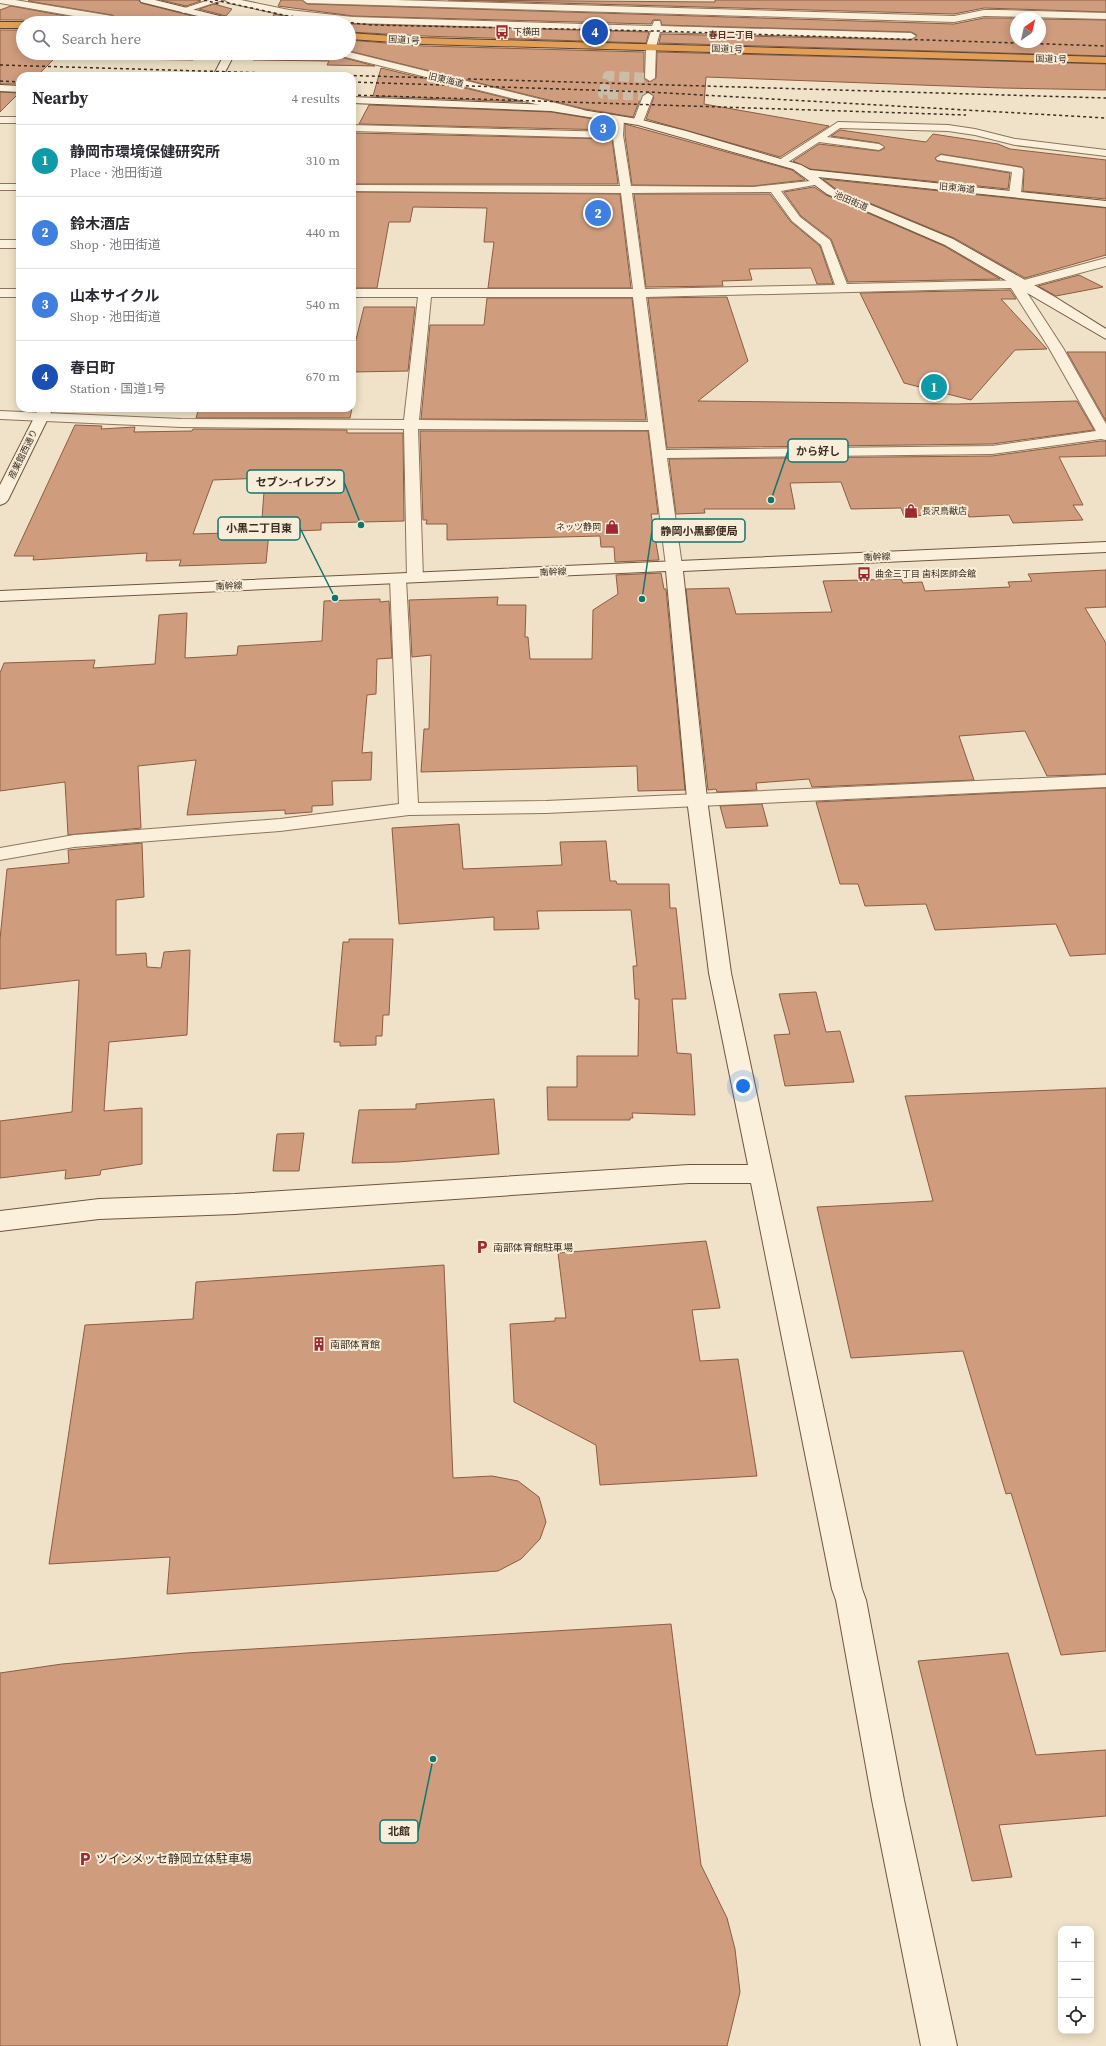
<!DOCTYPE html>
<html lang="en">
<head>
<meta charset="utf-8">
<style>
	:root { --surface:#fff; --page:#f7f7f7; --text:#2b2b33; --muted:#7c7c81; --line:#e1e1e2; --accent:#9e292f }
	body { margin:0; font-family:"Source Serif 4","Noto Sans JP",serif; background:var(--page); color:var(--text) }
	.controls { position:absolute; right:12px; bottom:12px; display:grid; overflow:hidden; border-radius:8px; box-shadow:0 2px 10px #0003 }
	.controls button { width:36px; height:36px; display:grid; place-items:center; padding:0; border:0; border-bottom:1px solid var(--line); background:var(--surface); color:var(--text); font:20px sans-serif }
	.compass { position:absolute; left:1010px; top:12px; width:36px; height:36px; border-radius:50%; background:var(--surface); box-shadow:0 2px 10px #0003; rotate:34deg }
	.you { position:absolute; left:743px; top:1086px; width:14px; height:14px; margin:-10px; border:3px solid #fff; border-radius:50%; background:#1a73e8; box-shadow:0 0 0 6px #1a73e833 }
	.badge { display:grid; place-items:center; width:26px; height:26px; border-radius:50%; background:var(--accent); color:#fff; font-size:13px; font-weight:700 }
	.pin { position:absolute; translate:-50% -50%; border:2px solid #fff; box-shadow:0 1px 4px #0006 }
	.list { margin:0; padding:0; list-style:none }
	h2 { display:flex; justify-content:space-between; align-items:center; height:52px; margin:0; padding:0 16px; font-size:17px }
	h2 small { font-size:13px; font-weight:400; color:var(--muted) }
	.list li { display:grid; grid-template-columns:26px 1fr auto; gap:12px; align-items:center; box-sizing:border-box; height:72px; padding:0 16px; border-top:1px solid var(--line) }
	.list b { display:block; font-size:15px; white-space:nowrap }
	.list p { margin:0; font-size:13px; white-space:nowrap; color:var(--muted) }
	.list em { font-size:13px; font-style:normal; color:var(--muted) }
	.icon { flex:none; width:22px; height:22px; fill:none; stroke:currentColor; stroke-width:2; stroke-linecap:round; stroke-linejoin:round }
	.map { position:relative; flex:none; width:1106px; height:2046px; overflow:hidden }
	.search { position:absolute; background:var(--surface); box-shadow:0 2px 10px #0003; left:16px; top:16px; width:340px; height:44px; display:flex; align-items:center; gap:10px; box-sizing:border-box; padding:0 14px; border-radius:22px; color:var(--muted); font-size:15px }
	.panel { position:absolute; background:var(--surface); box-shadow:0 2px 10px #0003; left:16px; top:72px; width:340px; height:340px; border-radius:12px }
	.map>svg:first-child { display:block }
	.building { fill:#cf9c7d; stroke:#8d5c41; fill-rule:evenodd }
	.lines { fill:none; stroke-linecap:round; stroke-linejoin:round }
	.street-tunnel { stroke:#ccbea6; stroke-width:10; stroke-dasharray:10 5; stroke-linecap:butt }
	.street-casing { stroke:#8d745c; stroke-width:2 }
	.secondary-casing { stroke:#6f553f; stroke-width:2 }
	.highway-casing { stroke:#5b4230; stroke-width:2 }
	.street { fill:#faf0dc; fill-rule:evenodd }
	.secondary { fill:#faf0dc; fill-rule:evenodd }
	.highway { fill:#e19f57; fill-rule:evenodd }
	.rail { stroke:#3d2d20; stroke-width:1.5; stroke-dasharray:3 3; stroke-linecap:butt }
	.labels { text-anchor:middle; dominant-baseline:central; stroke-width:4; stroke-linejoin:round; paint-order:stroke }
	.far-poi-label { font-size:9px; fill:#3d2d20; stroke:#f7edd8; text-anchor:start }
	.far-neighbourhood-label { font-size:9px; font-weight:bold; fill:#6b2b1e; stroke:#f7edd8 }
	.far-street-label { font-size:9px; fill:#3d2d20; stroke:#f7edd8 }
	.poi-label { font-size:10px; fill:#3d2d20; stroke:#f7edd8; text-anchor:start }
	.near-poi-label { font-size:12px; fill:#3d2d20; stroke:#f7edd8; text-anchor:start }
	.leader { fill:none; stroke:#0f766e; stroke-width:1.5 }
	.callout-dot { fill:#0f766e; stroke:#f7edd8; stroke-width:1.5 }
	.callout { fill:#f7edd8; stroke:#0f766e; stroke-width:1.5 }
	.callout-label { font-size:11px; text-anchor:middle; font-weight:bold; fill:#3d2d20 }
</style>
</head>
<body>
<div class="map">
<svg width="1106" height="2046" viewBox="0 0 1106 2046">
	<rect width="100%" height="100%" fill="#f0e2c8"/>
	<path class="building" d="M30,0H139L141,3L220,23H124L112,15L28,1Z
		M161,0H197L201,1L186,6Z
		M281,0H302L307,4L954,24L984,18H1016V42H1040V19L1106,20V56L659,43L661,34L911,40L917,35L911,32L662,25L660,20H653L651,24L353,16L278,6Z
		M448,0L715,2V0H1106V12L984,8L954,14Z
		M214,4L232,9L226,16L199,9Z
		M11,6L104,23H27L23,20H0V10Z
		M274,14L289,17L339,23H270Z
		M349,24H353L649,32L646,43L423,36L349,32Z
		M0,30H23V53H198L193,60L55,58L37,76H20V84H0Z
		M349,40L423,46L644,52V78L649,82L656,78L657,52L1106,64V90L1001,88L706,77L704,104L829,126L780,157L646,119L654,97L649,92L642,95L633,117L585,109L349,51Z
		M256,53H334L337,56L375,66L327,65L329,61L253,60Z
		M381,68L523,102L373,96Z
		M0,92L19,93L0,112Z
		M369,105L551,112L612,122V130L359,124Z
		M625,124L792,170L805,180L753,186L632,185L625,135Z
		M840,130L926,142L933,134L998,144L1010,149L1106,160V199L1023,191L1024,170L1022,167L941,154L935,158L937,161L1010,173L1008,189L810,169L793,161L819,144L879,151L885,148L879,143L831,136Z
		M354,133L612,139L618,184H352V137Z
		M823,179L1106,208V255L1025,278L954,238L836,189Z
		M814,187L826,195L944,246L1000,279L848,282L831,239L801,216L784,192Z
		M352,192L620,194L631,288H488L494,242H484L487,208L413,207L410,222H389L377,288H352Z
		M634,194H770L791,222L820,246L833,284H817L811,268L749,269L752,280L722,281L723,286L646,287Z
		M1079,275L1103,287L1056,296L1038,286Z
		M1010,290L1016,299H1001L1047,349L1015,350L971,400L904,383L860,293Z
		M727,297L748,361L698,401L956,404L1077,401L1094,430L992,444L667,448L648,298Z
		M487,298H632L646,420L421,419L430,325H484Z
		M364,307H415L408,371L352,372V356Z
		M1067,352H1106V421Z
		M199,408H352L350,418H196Z
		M75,425L102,426L101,429L135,427L134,432L192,431L193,429L347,430V433H403L404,521L321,523V530L269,532L266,563L179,566L181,560L146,561L147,553L33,560L34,556H14ZM265,478L261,532L193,534L213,480Z
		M420,431H648L658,514H651L659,560L615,562L614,547H601L600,536L447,540V524H426L427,520H423Z
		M1101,441H1106V456L1059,457L1083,505H1073L1083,520L1013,523L1009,515L969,517L968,514L904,516L901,508L851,509L841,482L790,483L795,509H704L705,513L676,514L669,459L992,456Z
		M1106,570V607L1085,608L1106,643V774L1047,776L1025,731L959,736L974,780L812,787L809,779L756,783L757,790L717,792L716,789L708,790L686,589L729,588L736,614L832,612L823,581L901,579L903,583L922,582L925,591L1010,587L1008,582L1032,581L1028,574Z
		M661,573L664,589H666L685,790L638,791L637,766L421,772L424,729H429L431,655L412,657L409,600L498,597L497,605H526L525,637H528L530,659H592L593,610L618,594L616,575Z
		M380,599V602L389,601L392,658L377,659L376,694L367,695L362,753L372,752L371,780L332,781L333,805L312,806V812L285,814V810L187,815L196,760L138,766L141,828L68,835L65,782L0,791V673L4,663L95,660L93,668L155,664L159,615L187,613L185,658L237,655L238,646L322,641L324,601Z
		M1106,788V954L1070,956L1056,924L935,930L926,904L865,906L858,884H840L816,802Z
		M762,804L768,826L726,828L720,806Z
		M459,824L463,869L562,865L560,842L606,841L610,881H616L617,884H669L670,908H676L686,999H672L677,1053L691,1054L695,1115L632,1113L633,1118H630V1120H548L547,1087H577V1056H638L639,999H635L633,966H637L631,910L537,911L539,929L494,930V917L399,924L392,828Z
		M142,843L144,897L116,900V955L146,953L147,967L161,968L164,952L190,950L187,1035L109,1042L104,1111L142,1108V1164L101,1170L100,1175L65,1179L66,1170L0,1178V1121L72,1112L79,980L0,989V939L7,869L69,863L68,850Z
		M349,939H393L389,1015H383L382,1036H376V1045L340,1046V1042H334L343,942H349Z
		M816,992L826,1032L840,1031L854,1082L785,1086L774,1035L790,1034L779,994Z
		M1106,1088V1651L1061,1655L1011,1493L1006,1494L963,1351L851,1358L817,1207L933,1201L905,1096Z
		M494,1099L499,1154L398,1162L352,1163L359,1110L416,1109V1104Z
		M304,1133L299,1171H273L277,1134Z
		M706,1241L720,1308L692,1310L700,1361L738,1359L757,1476L600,1485L596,1445L514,1402L510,1324L555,1321V1318H566L558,1253Z
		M444,1265L453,1478L492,1476L518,1481L539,1497L546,1522L540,1539L521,1559L498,1571L167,1594L170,1557L49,1564L85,1325L193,1319L196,1282Z
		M671,1624L701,1865L727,1918L735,1949L740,1992L727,2046H0V1673L62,1664L186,1653Z
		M1008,1653L1036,1755L1106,1750V1816L999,1825L1012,1877L972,1881L918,1661Z"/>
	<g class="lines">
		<path class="street-tunnel" d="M648,96L603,94L608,76L650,78"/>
		<defs>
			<path id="street" d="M0,0H15L112,16L123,23H113L0,3Z
				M209,0H223L183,13L179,10Z
				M225,0H241L289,10L353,17L652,26L654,21H660L661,26L911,33L916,36L911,39L660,32L656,47L655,78L650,81L645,78L646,47L651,31L353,23L289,16L229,3Z
				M303,0H396L954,16L984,10H999L1106,13V19L984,16L954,22L307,3Z
				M349,52L584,110L585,112L580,115L337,55L335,53Z
				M648,93L653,96L643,122L642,124H634L633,122L643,96Z
				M619,116L624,119L623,135L631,186L753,187L820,180L822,182L820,184L781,191L800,217L830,240L847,284L1024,280L1106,258V266L1024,288L1063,348L1106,424V440L1101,439L992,454L667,458L682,566L680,569H668L666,566L649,430L418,429L423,578L421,581H409L407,578L404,429L181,427L0,419V411L181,419L404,420L418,297H352V289H633L621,193L352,191V185L620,186L613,138L352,131V125L613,132L614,119ZM771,192L792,221L821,245L835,285L645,289L632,193ZM1011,288L1049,348L1096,431L992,446L666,450L646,297ZM431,297H633L648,422L419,420Z
				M0,117H20V123H0Z
				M838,122L948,125L975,129L1015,139L1106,150V156L1015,145L975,135L948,131L840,128L827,137L879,144L884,147L879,150L819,142L785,164H777L776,162Z
				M941,155L1022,168L1023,170L1021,194L1015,197L1009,194L1012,172L937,160L936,158Z
				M0,184H20V190H0Z
				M0,240H20V248H0Z
				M0,289H20V297H0Z
				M398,574L404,576L406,579L418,803L546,801L1106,775V787L546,813L409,815L280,831L74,847L0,860V848L74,835L280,819L399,804L390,579L392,576Z"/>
			<path id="secondary" d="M140,0H155L240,21L241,23H226L141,2Z
				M225,53H235L223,76H213Z
				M0,85L20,86V92L0,91Z
				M352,97L551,105L638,119L686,131L801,165L810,170L1106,201V207L818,177L835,190L953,239L1055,297L1106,329V339L945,245L827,194L793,169L638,125L551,111L352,103Z
				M39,408H53L8,500L5,503L0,505V485Z
				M1106,542V552L683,571L707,799L731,973L862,1589L866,1600L904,1800L957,2046H921L872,1800L836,1600L832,1589L751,1183H689L235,1214L99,1219L0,1231V1211L99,1199L235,1194L689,1165H748L709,973L687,799L666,571L0,601V591Z"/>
			<path id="highway" d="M0,22H23L26,23H23V28H0Z
				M349,33L423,38L1106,57V63L423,44L349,39Z"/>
		</defs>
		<use href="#street" class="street-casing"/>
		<use href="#secondary" class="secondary-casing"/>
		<use href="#highway" class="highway-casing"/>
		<use href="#street" class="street"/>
		<use href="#secondary" class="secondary"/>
		<use href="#highway" class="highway"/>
		<path class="rail" d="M204,0L219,4
			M215,0L288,16L372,25L656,31L1106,46
			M0,65L1106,98
			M0,81L20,82
			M352,82L649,92L1106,118
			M352,95L966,115"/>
	</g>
	<defs>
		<symbol id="bus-bare" viewBox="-9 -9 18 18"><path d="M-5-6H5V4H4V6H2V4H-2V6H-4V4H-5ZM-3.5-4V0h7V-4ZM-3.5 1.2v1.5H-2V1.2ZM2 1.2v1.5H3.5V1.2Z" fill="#9e292f" stroke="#f7edd8" stroke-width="2.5" paint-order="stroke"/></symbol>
		<symbol id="shop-bare" viewBox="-9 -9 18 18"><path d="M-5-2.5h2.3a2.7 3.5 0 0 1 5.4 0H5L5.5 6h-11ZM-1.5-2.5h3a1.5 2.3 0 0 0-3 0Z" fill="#9e292f" stroke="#f7edd8" stroke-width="2.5" paint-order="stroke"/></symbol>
		<symbol id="parking-bare" viewBox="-9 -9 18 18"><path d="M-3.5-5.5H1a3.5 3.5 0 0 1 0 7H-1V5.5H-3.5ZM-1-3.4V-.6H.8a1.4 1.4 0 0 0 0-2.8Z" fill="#9e292f" stroke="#f7edd8" stroke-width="2.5" paint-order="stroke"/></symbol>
		<symbol id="building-bare" viewBox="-9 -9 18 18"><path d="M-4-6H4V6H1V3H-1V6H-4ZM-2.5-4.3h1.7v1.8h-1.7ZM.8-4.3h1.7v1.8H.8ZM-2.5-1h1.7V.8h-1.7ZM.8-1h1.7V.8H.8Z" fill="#9e292f" stroke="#f7edd8" stroke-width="2.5" paint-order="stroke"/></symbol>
	</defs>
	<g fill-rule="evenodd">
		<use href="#bus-bare" x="492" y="22" width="20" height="20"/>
		<use href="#shop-bare" x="901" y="501" width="20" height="20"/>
		<use href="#shop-bare" x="602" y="517" width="20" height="20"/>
		<use href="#bus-bare" x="854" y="564" width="20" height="20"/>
		<use href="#parking-bare" x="472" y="1237" width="20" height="20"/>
		<use href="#building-bare" x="309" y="1334" width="20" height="20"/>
		<use href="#parking-bare" x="75" y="1849" width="20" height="20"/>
	</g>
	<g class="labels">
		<g class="far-poi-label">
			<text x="513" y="32">下横田</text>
			<text x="922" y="511">長沢鳥獣店</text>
			<text x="601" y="527" text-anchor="end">ネッツ静岡</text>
			<text x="875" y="574">曲金三丁目 歯科医師会館</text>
		</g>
		<g class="far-neighbourhood-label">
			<text x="731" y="35">春日二丁目</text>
		</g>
		<g class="far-street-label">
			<text transform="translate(404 40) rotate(4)">国道1号</text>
			<text transform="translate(727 49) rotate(2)">国道1号</text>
			<text transform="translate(1051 59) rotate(2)">国道1号</text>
			<text transform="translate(446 80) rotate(13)">旧東海道</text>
			<text transform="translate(957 188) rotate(6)">旧東海道</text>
			<text transform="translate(851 201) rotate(23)">池田街道</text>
			<text transform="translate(23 454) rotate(-64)">産業館西通り</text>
			<text transform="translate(877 557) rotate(-3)">南幹線</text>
			<text transform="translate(553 572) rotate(-3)">南幹線</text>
			<text transform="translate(229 586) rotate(-3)">南幹線</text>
		</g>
		<g class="poi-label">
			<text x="493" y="1247">南部体育館駐車場</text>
			<text x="330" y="1344">南部体育館</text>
		</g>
		<g class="near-poi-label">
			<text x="96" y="1859">ツインメッセ静岡立体駐車場</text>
		</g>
	</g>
	<path class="leader" d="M771 500L788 451M361 525L344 482M335 598L300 528M642 599L652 531M433 1759L418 1832"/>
	<g class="callout-dot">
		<circle cx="771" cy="500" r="4"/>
		<circle cx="361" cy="525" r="4"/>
		<circle cx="335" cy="598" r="4"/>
		<circle cx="642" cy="599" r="4"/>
		<circle cx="433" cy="1759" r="4"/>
	</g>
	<g class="callout">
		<rect x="788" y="439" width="60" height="23" rx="4"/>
		<rect x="247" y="470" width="97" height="23" rx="4"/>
		<rect x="218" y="517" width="82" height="23" rx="4"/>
		<rect x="652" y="519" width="93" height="23" rx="4"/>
		<rect x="380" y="1820" width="38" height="23" rx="4"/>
	</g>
	<g class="callout-label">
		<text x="818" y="455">から好し</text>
		<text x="296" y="486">セブン-イレブン</text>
		<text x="259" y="532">小黒二丁目東</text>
		<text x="699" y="535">静岡小黒郵便局</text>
		<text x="399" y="1835">北館</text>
	</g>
</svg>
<div class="controls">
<button>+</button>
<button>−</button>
<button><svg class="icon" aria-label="locate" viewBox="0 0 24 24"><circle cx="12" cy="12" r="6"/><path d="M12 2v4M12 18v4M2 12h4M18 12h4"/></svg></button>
</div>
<svg class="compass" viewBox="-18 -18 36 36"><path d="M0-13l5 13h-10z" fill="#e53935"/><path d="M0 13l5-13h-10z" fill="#7c7c81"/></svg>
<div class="you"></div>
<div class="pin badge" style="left:934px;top:387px;background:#0f9aa8">1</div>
<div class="pin badge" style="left:598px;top:213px;background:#3f7fe0">2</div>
<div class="pin badge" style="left:603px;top:128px;background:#3f7fe0">3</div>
<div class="pin badge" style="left:595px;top:32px;background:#1a4fb4">4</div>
<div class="search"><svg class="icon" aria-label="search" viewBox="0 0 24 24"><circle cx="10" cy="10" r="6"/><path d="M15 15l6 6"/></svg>Search here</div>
<section class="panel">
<h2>Nearby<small>4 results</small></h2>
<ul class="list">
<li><span class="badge" style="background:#0f9aa8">1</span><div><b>静岡市環境保健研究所</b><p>Place · 池田街道</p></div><em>310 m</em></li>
<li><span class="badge" style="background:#3f7fe0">2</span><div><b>鈴木酒店</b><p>Shop · 池田街道</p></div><em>440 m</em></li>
<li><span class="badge" style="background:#3f7fe0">3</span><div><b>山本サイクル</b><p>Shop · 池田街道</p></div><em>540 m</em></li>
<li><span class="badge" style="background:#1a4fb4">4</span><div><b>春日町</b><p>Station · 国道1号</p></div><em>670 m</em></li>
</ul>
</section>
</div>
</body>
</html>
